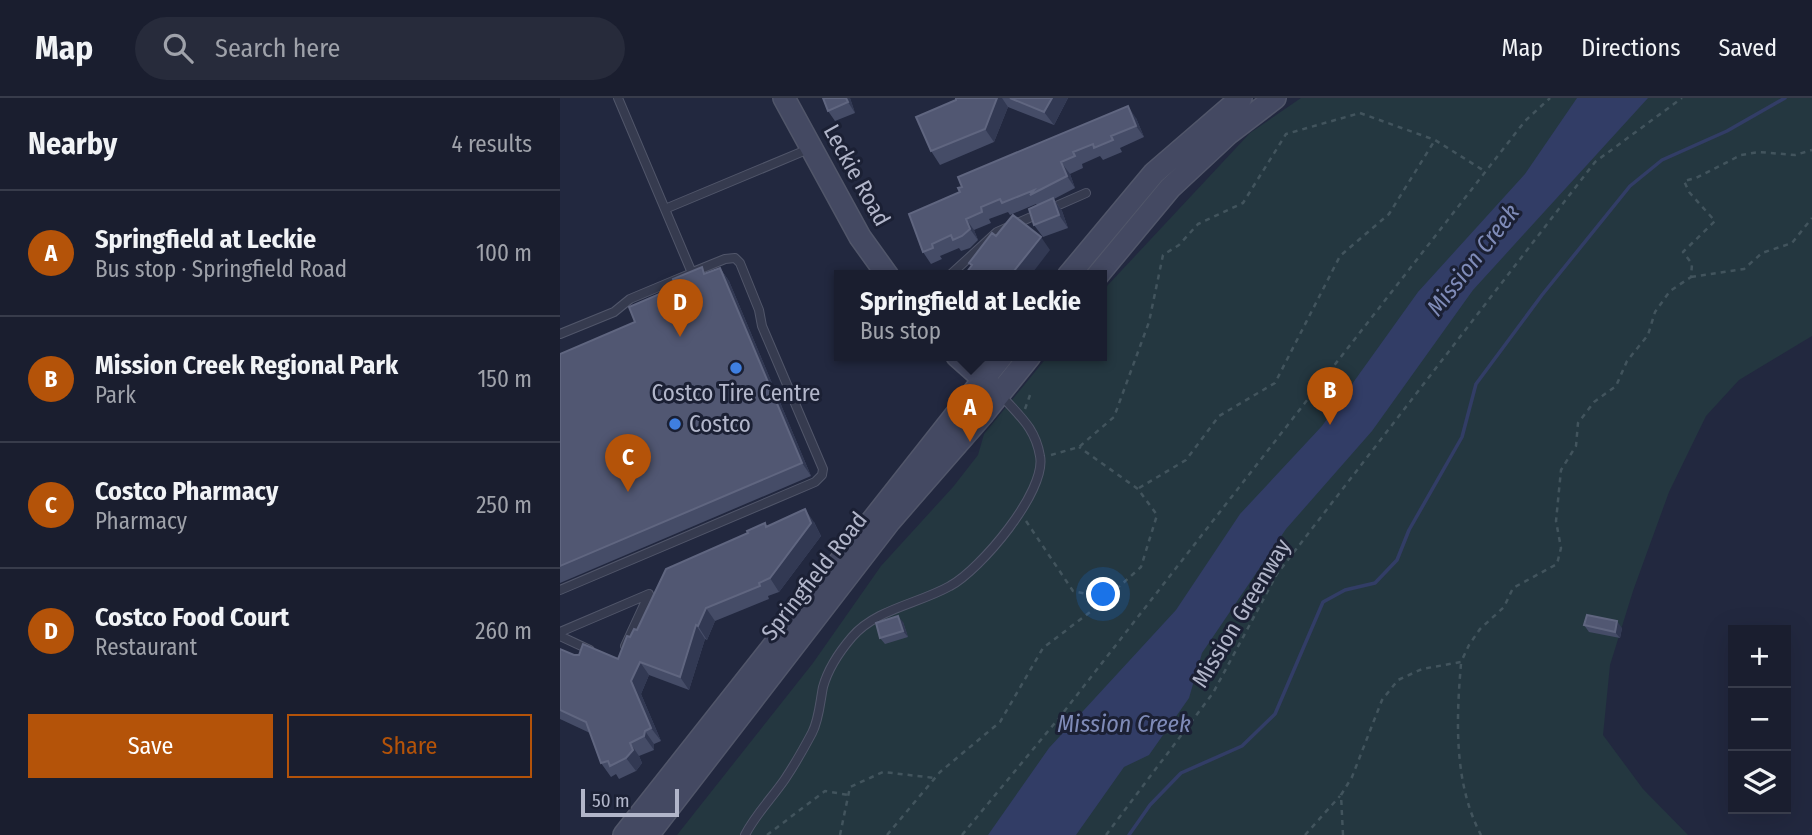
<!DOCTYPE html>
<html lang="en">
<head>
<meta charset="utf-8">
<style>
	:root { --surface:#1a1e2f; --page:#272b3b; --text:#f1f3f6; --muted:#9fa2aa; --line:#383c4b; --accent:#b45309 }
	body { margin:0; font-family:"Fira Sans Condensed",sans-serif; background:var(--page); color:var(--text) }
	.controls { position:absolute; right:21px; bottom:21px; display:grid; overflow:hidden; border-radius:0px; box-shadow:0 7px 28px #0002 }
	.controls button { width:63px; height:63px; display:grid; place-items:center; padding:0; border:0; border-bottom:2px solid var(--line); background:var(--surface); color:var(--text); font:35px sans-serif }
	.scale { position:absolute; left:21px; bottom:18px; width:98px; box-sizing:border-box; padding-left:7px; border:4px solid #b2b6ca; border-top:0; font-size:19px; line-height:24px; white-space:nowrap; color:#b2b6ca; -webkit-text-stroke:5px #1b2034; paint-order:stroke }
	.you { position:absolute; left:544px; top:497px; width:24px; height:24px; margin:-18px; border:5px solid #fff; border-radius:50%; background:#1a73e8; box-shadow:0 0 0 10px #1a73e833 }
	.badge { display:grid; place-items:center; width:46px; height:46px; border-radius:50%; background:var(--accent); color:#fff; font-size:23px; font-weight:700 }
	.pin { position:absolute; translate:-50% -58px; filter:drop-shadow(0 2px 4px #0008) }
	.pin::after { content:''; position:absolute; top:37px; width:24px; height:21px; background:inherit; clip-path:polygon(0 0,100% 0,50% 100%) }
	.popup { position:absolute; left:274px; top:172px; width:273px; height:91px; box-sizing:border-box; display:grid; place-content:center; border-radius:0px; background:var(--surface); filter:drop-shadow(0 2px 5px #0005); font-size:23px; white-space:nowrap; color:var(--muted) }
	.popup b { font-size:26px; color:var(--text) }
	.popup::after { content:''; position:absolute; left:50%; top:100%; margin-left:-14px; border:14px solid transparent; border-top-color:var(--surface) }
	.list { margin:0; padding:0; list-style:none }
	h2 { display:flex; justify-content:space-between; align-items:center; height:91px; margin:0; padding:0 28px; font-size:30px }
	h2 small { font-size:23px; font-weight:400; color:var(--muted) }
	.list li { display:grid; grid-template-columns:46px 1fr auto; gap:21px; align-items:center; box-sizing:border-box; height:126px; padding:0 28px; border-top:2px solid var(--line) }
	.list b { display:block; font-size:26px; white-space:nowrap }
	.list p { margin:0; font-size:23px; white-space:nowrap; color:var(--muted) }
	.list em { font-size:23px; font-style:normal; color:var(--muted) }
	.actions { display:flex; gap:14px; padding:21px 28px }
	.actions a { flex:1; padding:16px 0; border:2px solid var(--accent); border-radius:0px; text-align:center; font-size:24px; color:var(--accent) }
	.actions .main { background:var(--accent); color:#fff }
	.icon { flex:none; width:38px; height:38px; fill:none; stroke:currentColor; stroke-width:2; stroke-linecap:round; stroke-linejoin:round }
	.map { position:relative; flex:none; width:1252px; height:737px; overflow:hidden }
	header { display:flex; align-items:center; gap:42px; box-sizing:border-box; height:98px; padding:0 35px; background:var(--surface); border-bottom:2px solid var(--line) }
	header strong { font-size:33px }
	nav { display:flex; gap:38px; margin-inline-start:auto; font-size:24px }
	.search { width:490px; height:63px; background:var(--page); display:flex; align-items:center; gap:18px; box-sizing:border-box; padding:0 24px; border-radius:38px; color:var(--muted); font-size:26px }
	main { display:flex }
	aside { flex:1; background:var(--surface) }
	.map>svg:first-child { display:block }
	.green { fill:#243740 }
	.water { fill:#323d66 }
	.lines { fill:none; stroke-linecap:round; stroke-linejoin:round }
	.stream { stroke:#323d66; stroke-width:3.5 }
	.lane-casing { stroke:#51566a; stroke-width:10 }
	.secondary-casing { stroke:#51566a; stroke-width:24 }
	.path { stroke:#42545d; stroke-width:2.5; stroke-dasharray:5 5; stroke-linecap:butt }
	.lane { stroke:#363b4f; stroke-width:8 }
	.secondary { stroke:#444962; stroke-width:21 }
	.wall { fill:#454c67 }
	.shaded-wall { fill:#323953 }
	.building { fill:#515772; stroke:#606680; stroke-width:2 }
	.shop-dot { fill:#3f7fe0; stroke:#1b2034; stroke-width:2.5 }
	.labels { text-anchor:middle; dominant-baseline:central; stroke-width:6; stroke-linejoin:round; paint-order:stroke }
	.street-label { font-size:23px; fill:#b2b6ca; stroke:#1b2034 }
	.poi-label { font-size:23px; fill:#b2b6ca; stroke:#1b2034 }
	.water-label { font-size:24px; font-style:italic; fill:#7f8bb8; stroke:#1b2034 }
</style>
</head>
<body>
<header>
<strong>Map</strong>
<div class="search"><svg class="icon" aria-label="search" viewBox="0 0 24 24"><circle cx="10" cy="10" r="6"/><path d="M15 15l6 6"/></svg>Search here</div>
<nav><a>Map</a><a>Directions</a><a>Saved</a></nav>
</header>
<main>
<aside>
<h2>Nearby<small>4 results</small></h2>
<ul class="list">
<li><span class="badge">A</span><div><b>Springfield at Leckie</b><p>Bus stop · Springfield Road</p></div><em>100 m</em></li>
<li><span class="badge">B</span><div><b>Mission Creek Regional Park</b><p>Park</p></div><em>150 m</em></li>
<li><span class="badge">C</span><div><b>Costco Pharmacy</b><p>Pharmacy</p></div><em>250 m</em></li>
<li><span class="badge">D</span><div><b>Costco Food Court</b><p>Restaurant</p></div><em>260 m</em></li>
</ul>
<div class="actions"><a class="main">Save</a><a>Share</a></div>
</aside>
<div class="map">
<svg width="1252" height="737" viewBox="0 0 1252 737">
	<rect width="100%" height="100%" fill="#22283f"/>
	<path class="green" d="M741,0H1252V238L1179,282L1146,318L1109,394L1073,493L1050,567L1043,637L1083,691L1128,737H117L253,565L321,468L393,389L418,357L424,336L488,258H541V195L548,187L690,35Z"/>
	<path class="water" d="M1017,0H1088L913,192L812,333L726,431L642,555L629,600L589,657L564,669L516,737H428L489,650L616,512L680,416L762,328L858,194L965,76Z"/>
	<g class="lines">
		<path class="stream" d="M569,737L590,707L621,675L682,648L715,616L763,504L785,492L815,485L837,462L849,432L902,339L916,286L982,197L1070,88L1102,62L1167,33L1225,0"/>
		<defs>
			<path id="lane" d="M105,111L251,50
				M389,178L437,134L526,95
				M0,236L54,214L70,201L132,175L58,0
				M0,492L255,384L262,377L263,371L202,228L199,212L180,165L175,160L165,161L133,174
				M0,534L89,496L65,548
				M0,538L30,552
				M185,737C195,717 212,700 225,681C235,666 244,650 252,635C259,622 260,604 263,589C268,571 280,553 292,539C316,511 358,506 390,488C420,472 487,393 480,358C475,329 459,318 441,297"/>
			<path id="secondary" d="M224,0L300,139L328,178
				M508,178L594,75L681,0
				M537,178L610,90L668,36L715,0
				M397,258L433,290
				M64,737L442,258
				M88,737L330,423L424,315L470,258"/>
		</defs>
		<use href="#lane" class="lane-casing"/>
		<use href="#secondary" class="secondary-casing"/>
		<path class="path" d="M1131,179L1184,171L1202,155L1232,145L1252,120
			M465,311L470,297
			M491,357L519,349L554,319L589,224L603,157L619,147L638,126L683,105L726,36L800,15L875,42L926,74
			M579,390L626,362L659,318L715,285L780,158L829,116L875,42
			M466,423L513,493L546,500
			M901,566C896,623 894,686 921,737
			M207,737L265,693L288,697
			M280,737L290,689L323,674L375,680
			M327,737L380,674L440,624L483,550L534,511L581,469L597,417L578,391L519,349
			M402,737L499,620L965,23L990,0
			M546,737L653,595L717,476L1035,64L1122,0
			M745,737L780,698
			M783,737L781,697L792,679L822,602L838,582L862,571L901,564L909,547L920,531L944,509L953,490L997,466L1001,450L996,423L1001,372L1016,348L1018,325L1034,304L1056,288L1067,263L1088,237L1095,214L1110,193L1131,179L1132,166L1123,154L1155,123L1129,94L1124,83L1136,80L1181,57L1199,54L1235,57L1252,52"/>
		<use href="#lane" class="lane"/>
		<use href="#secondary" class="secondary"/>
	</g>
	<path class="wall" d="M290,0L295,15L275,23L268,13Z
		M396,0H508L494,27L448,9L434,44L380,67L371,53Z
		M576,20L584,39L560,50L562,54L543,62L540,58L522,66L523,70L510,76L515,90L494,101L502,113L508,130L483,139L474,127L477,107L476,106L450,117L448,114L429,121L431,125L414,132L418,142L410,150L401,153L399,150L380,158L382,161L371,166L363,154L349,116Z
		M160,170L169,183L251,378L0,485V256L75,224L116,189Z
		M254,424L261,438L219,494L208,498L209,501L155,523L147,542L145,541L129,592L89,577L81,596L101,643L94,646V652L79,658L82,665L76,673L59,681L56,676L51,679L41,665L30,635L0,621V551L14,557L58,561L70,539L77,532L188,435L205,425L207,428Z
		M343,524L348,539L325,546L320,540Z
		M1024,527L1062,530L1060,540L1029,534Z"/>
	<path class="shaded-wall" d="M286,0H290L295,15L288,4Z
		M437,0H442L448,9L434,44L425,31Z
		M492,0H508L494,27L484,14Z
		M568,8L576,20L584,39L576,28Z
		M501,64L510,76L515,90L507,78Z
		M493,100L502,113L508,130L499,117Z
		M406,121L414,132L418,142L410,131Z
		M481,139L490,152L470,178H450Z
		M160,170L169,183L251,378L242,365Z
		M245,411L254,424L261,438L219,494L210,480Z
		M146,510L155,523L147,542L138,528Z
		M338,518L343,524L348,539L343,533Z
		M1057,523L1062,530L1060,540L1055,534Z
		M136,527L145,541L129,592L120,579Z
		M80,564L89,577L81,596L101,643L91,630L71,583Z
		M85,633L94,646V652L84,638Z
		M70,645L79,658L82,665L76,673L66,660Z"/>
	<path class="building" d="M263,0H286L288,4L268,13Z
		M396,0H437L425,31L371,53L356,19L396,2Z
		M450,0H492L484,14Z
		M568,8L576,28L551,38L553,42L534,50L533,46L513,54L515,58L501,64L507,78L470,97L474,92L442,105L440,101L421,109L422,114L406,121L410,131L402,138L393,142L391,137L372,146L373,150L363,154L349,116L400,94L398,90L402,89L398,79Z
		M493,100L499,117L474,127L469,111Z
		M453,117L481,139L450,178H404L412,167L409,165L432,135L436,138Z
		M142,169L144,176L160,170L242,365L0,468V256L75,224L69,209L116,189L113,181Z
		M245,411L251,425L210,480L199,485L200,488L146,510L138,528L136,527L120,579L80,564L71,583L91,630L85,633L84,638L70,645L73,652L66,660L50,668L48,663L41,665L26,624L0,612V551L14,557H19L23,546L58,561L67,538L70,539L74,531L77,532L106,471L188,435L187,433L205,425L206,429Z
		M1027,517L1057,523L1055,534L1024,527Z
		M338,518L343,533L320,540L316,525Z"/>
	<g class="shop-dot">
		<circle cx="176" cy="270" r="7"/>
		<circle cx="115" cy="326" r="7"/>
	</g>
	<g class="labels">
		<g class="street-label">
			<text transform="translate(297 77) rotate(61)">Leckie Road</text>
			<text transform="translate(254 478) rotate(-52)">Springfield Road</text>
			<text transform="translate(681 515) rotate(-59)">Mission Greenway</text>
		</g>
		<g class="poi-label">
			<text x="176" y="295">Costco Tire Centre</text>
			<text x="129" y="326" text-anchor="start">Costco</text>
		</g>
		<g class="water-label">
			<text transform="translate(913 162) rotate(-52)">Mission Creek</text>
			<text x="564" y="626">Mission Creek</text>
		</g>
	</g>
</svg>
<div class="controls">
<button>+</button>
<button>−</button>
<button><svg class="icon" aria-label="layers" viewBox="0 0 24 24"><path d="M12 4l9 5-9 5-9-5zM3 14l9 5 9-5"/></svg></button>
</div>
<div class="scale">50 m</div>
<div class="you"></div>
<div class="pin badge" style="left:410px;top:344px">A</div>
<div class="popup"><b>Springfield at Leckie</b>Bus stop</div>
<div class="pin badge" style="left:770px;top:327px">B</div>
<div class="pin badge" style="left:68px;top:394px">C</div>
<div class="pin badge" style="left:120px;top:239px">D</div>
</div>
</main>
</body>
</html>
